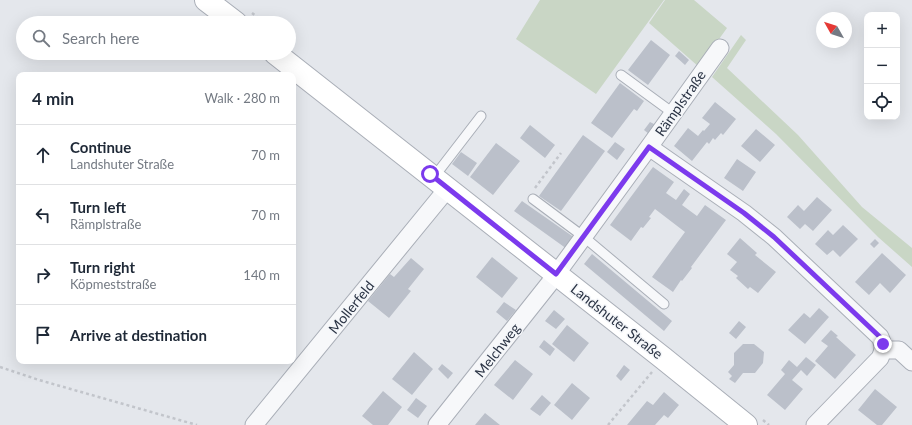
<!DOCTYPE html>
<html lang="en">
<head>
<meta charset="utf-8">
<style>
	:root { --surface:#fff; --page:#f2f2f3; --text:#1f2937; --muted:#747a83; --line:#e0e1e3 }
	body { margin:0; font-family:Lato,sans-serif; background:var(--page); color:var(--text) }
	.controls { position:absolute; right:12px; top:12px; display:grid; overflow:hidden; border-radius:8px; box-shadow:0 4px 16px #0002 }
	.controls button { width:36px; height:36px; display:grid; place-items:center; padding:0; border:0; border-bottom:1px solid var(--line); background:var(--surface); color:var(--text); font:20px sans-serif }
	.compass { position:absolute; left:816px; top:12px; width:36px; height:36px; border-radius:50%; background:var(--surface); box-shadow:0 4px 16px #0002; rotate:309deg }
	.stop { position:absolute; width:12px; height:12px; margin:-9px; border:3px solid #7c3aed; border-radius:50%; background:#fff }
	.stop.end { background:#7c3aed; border-color:#fff; box-shadow:0 1px 4px #0008 }
	.list { margin:0; padding:0; list-style:none }
	h2 { display:flex; justify-content:space-between; align-items:center; height:52px; margin:0; padding:0 16px; font-size:17px }
	h2 small { font-size:13px; font-weight:400; color:var(--muted) }
	.list li { display:grid; grid-template-columns:26px 1fr auto; gap:12px; align-items:center; box-sizing:border-box; height:60px; padding:0 16px; border-top:1px solid var(--line) }
	.list b { display:block; font-size:15px; white-space:nowrap }
	.list p { margin:0; font-size:13px; white-space:nowrap; color:var(--muted) }
	.list em { font-size:13px; font-style:normal; color:var(--muted) }
	.icon { flex:none; width:22px; height:22px; fill:none; stroke:currentColor; stroke-width:2; stroke-linecap:round; stroke-linejoin:round }
	.map { position:relative; flex:none; width:912px; height:425px; overflow:hidden }
	.search { position:absolute; background:var(--surface); box-shadow:0 4px 16px #0002; left:16px; top:16px; width:280px; height:44px; display:flex; align-items:center; gap:10px; box-sizing:border-box; padding:0 14px; border-radius:22px; color:var(--muted); font-size:15px }
	.panel { position:absolute; background:var(--surface); box-shadow:0 4px 16px #0002; left:16px; top:72px; width:280px; height:292px; border-radius:8px }
	.map>svg:first-child { display:block }
	.green { fill:#c9d6c5 }
	.building { fill:#bbc0ca }
	.lines { fill:none; stroke-linecap:round; stroke-linejoin:round }
	.service-casing { stroke:#a9aeb7; stroke-width:11 }
	.minor-casing { stroke:#a9aeb7; stroke-width:19 }
	.secondary-casing { stroke:#a9aeb7; stroke-width:24 }
	.path { stroke:#c2c5cb; stroke-width:2.5; stroke-dasharray:3 3; stroke-linecap:butt }
	.service { stroke:#f7f8fa; stroke-width:9 }
	.minor { stroke:#f7f8fa; stroke-width:17 }
	.secondary { stroke:#fff; stroke-width:22 }
	.route { stroke:#7c3aed; stroke-width:5 }
	.labels { text-anchor:middle; dominant-baseline:central; stroke-width:3; stroke-linejoin:round; paint-order:stroke }
	.street-label { font-size:14px; fill:#2b3445; stroke:#f4f6f9 }
</style>
</head>
<body>
<div class="map">
<svg width="912" height="425" viewBox="0 0 912 425">
	<rect width="100%" height="100%" fill="#e4e7ec"/>
	<path class="green" d="M540,0H664L596,94L516,39Z
		M665,0H694L727,28L699,67L649,23Z
		M741,35L746,40L727,68L798,135L862,207L912,248V267L878,237L776,134L712,77Z"/>
	<path class="building" d="M651,40L670,55L648,85L628,70Z
		M679,51L689,60L685,65L675,56Z
		M620,83L644,101L637,111L634,109L612,138L591,123Z
		M715,102L736,119L723,135L721,133L715,140L713,138L709,144L707,142L692,161L674,146L688,128L698,136L703,130L704,131L710,124L702,118Z
		M650,122L656,125L649,134L644,130Z
		M530,125L555,145L545,158L520,138Z
		M756,129L775,145L760,162L741,146Z
		M583,135L605,151L561,211L539,196Z
		M615,142L625,149L617,160L607,152Z
		M496,143L520,161L493,195L470,177Z
		M461,152L477,163L468,176L452,164Z
		M737,159L756,172L743,191L724,178Z
		M653,167L674,182L666,193L676,200L684,189L690,194L682,205L697,216L705,205L726,220L691,267L692,268L682,281L681,280L673,292L652,277L685,232L655,209L649,217L651,218L643,228L641,227L631,241L610,225Z
		M817,197L832,210L813,231L805,224L800,229L787,217L798,205L804,211Z
		M522,201L575,238L567,249L514,211Z
		M843,225L858,239L840,257L833,250L827,255L815,244L828,230L833,235Z
		M740,238L757,253L755,255L776,272L758,293L750,287L748,289L736,278L738,276L730,270L737,262L727,254Z
		M875,239L879,243L874,248L870,244Z
		M882,253L906,275L890,293L880,283L869,295L855,282Z
		M592,254L672,321L664,331L584,264Z
		M492,257L518,278L502,298L476,277Z
		M411,258L424,269L408,289L411,291L389,318L368,301L390,274L394,277Z
		M504,302L516,310L507,321L496,312Z
		M819,308L829,317L805,344L788,330L804,313L810,318Z
		M554,310L565,319L556,329L545,321Z
		M739,321L746,327L736,339L729,333Z
		M567,325L589,343L574,362L552,344Z
		M831,330L838,336L836,337L856,355L835,379L815,361L828,346L821,341Z
		M544,340L555,349L550,356L539,347Z
		M743,344H754L764,352L763,363L755,373H743L735,383L729,379L732,376L728,372L734,365V353Z
		M414,352L433,369L412,395L392,379Z
		M806,357L816,365L807,376L801,370L792,380L803,389L785,410L767,395L785,374L781,370L789,360L797,367Z
		M515,360L533,374L513,400L494,385Z
		M442,364L453,373L448,379L438,369Z
		M624,365L630,370L621,381L616,376Z
		M572,383L590,398L572,420L554,405Z
		M875,389L897,407L882,425H877L858,410Z
		M383,391L402,407L388,425H373L362,416Z
		M664,392L679,405L668,418L664,415L655,425H627L647,401L653,405Z
		M542,395L551,403L540,416L530,409Z
		M416,398L427,406L418,418L407,410Z
		M485,413L500,425H475Z"/>
	<g class="lines">
		<defs>
			<path id="service" d="M621,75L673,113
				M434,177L481,116
				M533,199L584,237L664,304"/>
			<path id="minor" d="M649,147L744,213L774,237L880,337C884,346 884,349 880,358L815,425
				M884,350H899L912,362
				M254,425L448,188
				M437,425L549,284L649,147L720,48"/>
			<path id="secondary" d="M206,0L236,23
				M275,53L663,358L746,425"/>
		</defs>
		<use href="#service" class="service-casing"/>
		<use href="#minor" class="minor-casing"/>
		<use href="#secondary" class="secondary-casing"/>
		<path class="path" d="M252,13L265,23
			M535,188L561,153
			M0,367L39,380L197,425
			M763,420L769,425
			M608,425L652,372"/>
		<use href="#service" class="service"/>
		<use href="#minor" class="minor"/>
		<use href="#secondary" class="secondary"/>
	</g>
	<g class="lines">
		<path class="route" d="M430,174L556,274L649,147L744,213L774,237L880,337L883,344"/>
	</g>
	<g class="labels">
		<g class="street-label">
			<text transform="translate(680 103) rotate(-55)">Rämplstraße</text>
			<text transform="translate(351 307) rotate(-51)">Mollerfeld</text>
			<text transform="translate(617 321) rotate(38)">Landshuter Straße</text>
			<text transform="translate(497 350) rotate(-52)">Melchweg</text>
		</g>
	</g>
</svg>
<div class="controls">
<button>+</button>
<button>−</button>
<button><svg class="icon" aria-label="locate" viewBox="0 0 24 24"><circle cx="12" cy="12" r="6"/><path d="M12 2v4M12 18v4M2 12h4M18 12h4"/></svg></button>
</div>
<svg class="compass" viewBox="-18 -18 36 36"><path d="M0-13l5 13h-10z" fill="#e53935"/><path d="M0 13l5-13h-10z" fill="#747a83"/></svg>
<div class="stop" style="left:430px;top:174px"></div>
<div class="stop end" style="left:883px;top:344px"></div>
<div class="search"><svg class="icon" aria-label="search" viewBox="0 0 24 24"><circle cx="10" cy="10" r="6"/><path d="M15 15l6 6"/></svg>Search here</div>
<section class="panel">
<h2>4 min<small>Walk · 280 m</small></h2>
<ul class="list">
<li><svg class="icon" aria-label="ahead" viewBox="0 0 24 24"><path d="M12 20V5M6 11l6-6 6 6"/></svg><div><b>Continue</b><p>Landshuter Straße</p></div><em>70 m</em></li>
<li><svg class="icon" aria-label="left" viewBox="0 0 24 24"><path d="M17 20v-9H6M10 6l-5 5 5 5"/></svg><div><b>Turn left</b><p>Rämplstraße</p></div><em>70 m</em></li>
<li><svg class="icon" aria-label="right" viewBox="0 0 24 24"><path d="M7 20v-9h11M14 6l5 5-5 5"/></svg><div><b>Turn right</b><p>Köpmeststraße</p></div><em>140 m</em></li>
<li><svg class="icon" aria-label="arrive" viewBox="0 0 24 24"><path d="M6 21V4h12l-3 4 3 4H6"/></svg><div><b>Arrive at destination</b></div></li>
</ul>
</section>
</div>
</body>
</html>
